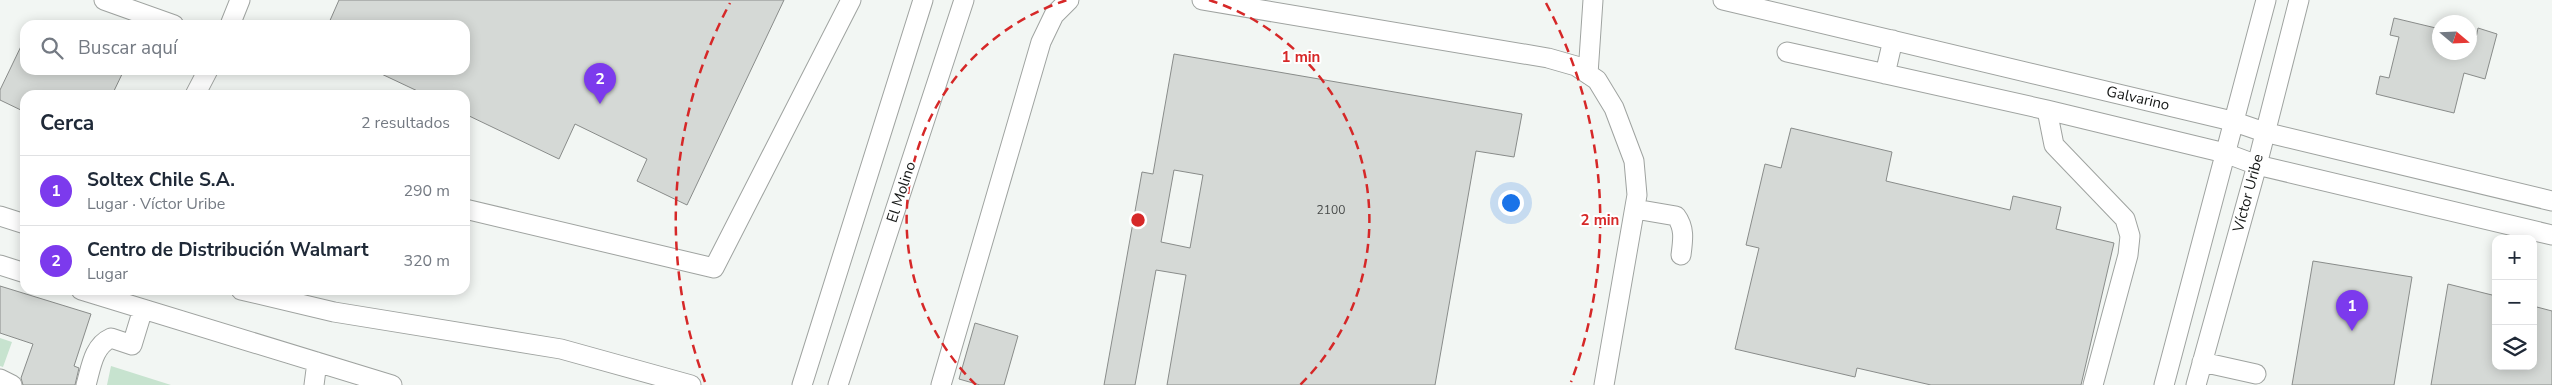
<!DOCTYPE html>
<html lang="es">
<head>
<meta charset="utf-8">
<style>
	:root { --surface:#fff; --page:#f6f6f7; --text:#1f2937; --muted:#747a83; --line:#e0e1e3; --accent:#7c3aed }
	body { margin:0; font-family:"Nunito Sans",sans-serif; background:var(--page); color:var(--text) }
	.controls { position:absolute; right:15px; bottom:15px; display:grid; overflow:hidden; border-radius:10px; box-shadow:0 2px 12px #0003 }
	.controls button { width:45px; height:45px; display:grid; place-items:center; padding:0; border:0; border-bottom:1px solid var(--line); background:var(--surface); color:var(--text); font:25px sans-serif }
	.compass { position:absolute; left:2432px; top:15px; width:45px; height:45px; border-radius:50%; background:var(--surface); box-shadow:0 2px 12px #0003; rotate:109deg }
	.you { position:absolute; left:1510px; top:202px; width:18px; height:18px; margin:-12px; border:4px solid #fff; border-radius:50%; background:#1a73e8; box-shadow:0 0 0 8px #1a73e833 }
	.badge { display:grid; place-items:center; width:32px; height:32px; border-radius:50%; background:var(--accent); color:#fff; font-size:16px; font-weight:700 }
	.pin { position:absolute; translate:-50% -41px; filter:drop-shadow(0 1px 2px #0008) }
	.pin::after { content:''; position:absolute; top:26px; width:18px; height:15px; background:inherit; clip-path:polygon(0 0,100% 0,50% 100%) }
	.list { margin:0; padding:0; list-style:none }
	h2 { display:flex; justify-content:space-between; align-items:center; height:65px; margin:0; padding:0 20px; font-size:21px }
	h2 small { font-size:16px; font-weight:400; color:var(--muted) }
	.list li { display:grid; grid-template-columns:32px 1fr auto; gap:15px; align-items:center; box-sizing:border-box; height:70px; padding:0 20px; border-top:1px solid var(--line) }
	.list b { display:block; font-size:19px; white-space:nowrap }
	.list p { margin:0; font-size:16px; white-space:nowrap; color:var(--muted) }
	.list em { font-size:16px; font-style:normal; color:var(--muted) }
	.icon { flex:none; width:28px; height:28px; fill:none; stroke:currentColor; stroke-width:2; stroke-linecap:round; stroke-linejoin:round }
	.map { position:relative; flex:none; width:2552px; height:385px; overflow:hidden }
	.search { position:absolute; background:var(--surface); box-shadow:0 2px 12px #0003; left:20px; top:20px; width:450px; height:55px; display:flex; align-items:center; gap:12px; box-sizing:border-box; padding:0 18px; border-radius:15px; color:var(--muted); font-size:19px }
	.panel { position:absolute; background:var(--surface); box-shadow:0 2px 12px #0003; left:20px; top:90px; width:450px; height:205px; border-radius:15px }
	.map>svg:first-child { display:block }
	.green { fill:#c7e3cf }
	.building { fill:#d5d9d6; stroke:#898c8a; fill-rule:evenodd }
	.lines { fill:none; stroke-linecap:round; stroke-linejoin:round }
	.minor-casing { stroke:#9fa3a0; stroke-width:21 }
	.minor { stroke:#fff; stroke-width:19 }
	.ring { fill:none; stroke:#d62828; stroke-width:2.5; stroke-dasharray:9 6 }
	.labels { text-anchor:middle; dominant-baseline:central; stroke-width:4; stroke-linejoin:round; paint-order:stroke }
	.number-label { font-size:12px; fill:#464948 }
	.street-label { font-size:15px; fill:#171918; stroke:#fff }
	.centre { fill:#d62828; stroke:#fff; stroke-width:2.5 }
	.ring-label { font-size:15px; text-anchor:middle; font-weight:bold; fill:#d62828; stroke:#fff; stroke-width:4; stroke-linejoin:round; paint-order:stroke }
</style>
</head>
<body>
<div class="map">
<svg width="2552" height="385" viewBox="0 0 2552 385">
	<rect width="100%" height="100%" fill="#f2f6f3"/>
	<path class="green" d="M0,338L12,342L3,367L0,366Z
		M111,366L171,385H107Z"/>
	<path class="building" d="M339,0H784L687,205L637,181L647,159L575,124L559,159L465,114V95H426L373,70H465V25H328Z
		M2394,18L2440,29V52H2470V37L2476,38L2478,28L2497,34L2485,79L2464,73L2454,113L2376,94L2380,76L2389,78L2399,37L2390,35Z
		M25,38V70H124L112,95H25V112L0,100V90Z
		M1174,54L1522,114L1514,157L1476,151L1435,385H1167L1186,275L1156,270L1135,385H1104L1142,172L1153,174ZM1174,170L1203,175L1190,248L1161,242Z
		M1791,128L1892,152L1886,181L2010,210L2013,196L2061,207L2056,229L2114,243L2081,385H1931L1857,368L1855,377L1735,349L1759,248L1746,245L1765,164L1781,168Z
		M2313,261L2412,277L2394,385H2292Z
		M2448,284L2496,296V366H2533V306L2552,311V385H2431Z
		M0,286L91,314L74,366L79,368L75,385H23L21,378L33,344L0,333Z
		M975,323L1018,336L1004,385H980L959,379Z"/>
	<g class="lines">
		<defs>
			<path id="minor" d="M104,0L174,25
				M1202,0L1548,58L1576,66L1597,80L1614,108L1634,161L1637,195L1604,385
				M1723,0L2232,121L2264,132L2552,201
				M230,25L240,0
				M1787,52L2047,110L2225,153L2257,165L2552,235
				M1588,74L1593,0
				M1885,74L1893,40
				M195,95L208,70
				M2047,110L2054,145L2125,219L2130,236L2128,255L2093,385
				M465,209L714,268L851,0
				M1635,209L1676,216C1685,228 1683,240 1681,255
				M0,216L25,224
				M0,265L25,273
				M81,290L392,385
				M241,290L334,312L561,349L691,385
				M2202,362L2256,374
				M0,379L12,385
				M86,385C91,368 93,346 111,338L132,345L143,309
				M314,385L317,362
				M802,385L923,0
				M838,385L964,0
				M941,385L1041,42L1054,15L1069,0
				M2164,385L2266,0
				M2196,385L2257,165L2299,0"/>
		</defs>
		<use href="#minor" class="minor-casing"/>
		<use href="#minor" class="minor"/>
	</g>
	<g class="ring">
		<path d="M976 385A231 231 0 0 1 1067 0M1209 0A231 231 0 0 1 1300 385"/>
		<path d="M705 382A462 462 0 0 1 730 3M1546 3A462 462 0 0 1 1571 382"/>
	</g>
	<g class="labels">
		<g class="number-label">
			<text x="1331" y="210">2100</text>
		</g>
		<g class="street-label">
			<text transform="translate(2138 98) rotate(13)">Galvarino</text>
			<text transform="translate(901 192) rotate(-72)">El Molino</text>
			<text transform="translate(2248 193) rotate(-75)">Víctor Uribe</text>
		</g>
	</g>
	<circle cx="1138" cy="220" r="8" class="centre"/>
	<g class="ring-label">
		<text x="1301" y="62">1 min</text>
		<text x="1600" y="225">2 min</text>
	</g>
</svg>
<div class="controls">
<button>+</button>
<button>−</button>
<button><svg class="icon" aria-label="layers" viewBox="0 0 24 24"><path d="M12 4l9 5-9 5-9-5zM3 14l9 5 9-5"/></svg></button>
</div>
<svg class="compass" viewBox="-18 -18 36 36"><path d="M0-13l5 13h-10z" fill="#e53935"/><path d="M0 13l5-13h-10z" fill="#747a83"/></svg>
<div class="you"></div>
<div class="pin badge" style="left:2352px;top:331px">1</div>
<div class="pin badge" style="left:600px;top:104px">2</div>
<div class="search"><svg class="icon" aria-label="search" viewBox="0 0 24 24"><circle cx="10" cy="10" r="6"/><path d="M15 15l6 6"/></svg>Buscar aquí</div>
<section class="panel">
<h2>Cerca<small>2 resultados</small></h2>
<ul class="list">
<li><span class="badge">1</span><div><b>Soltex Chile S.A.</b><p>Lugar · Víctor Uribe</p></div><em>290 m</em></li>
<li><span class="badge">2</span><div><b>Centro de Distribución Walmart</b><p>Lugar</p></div><em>320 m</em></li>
</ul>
</section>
</div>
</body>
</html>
